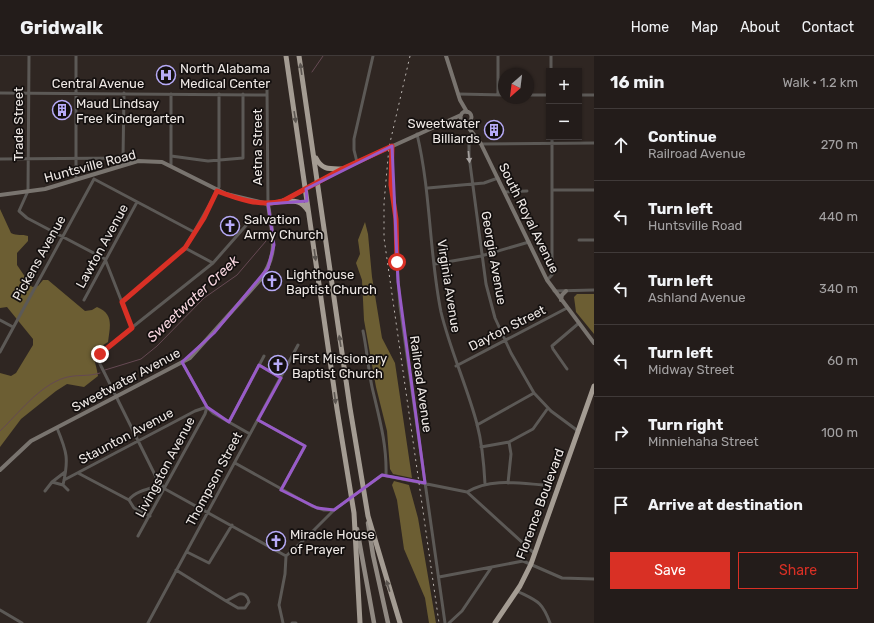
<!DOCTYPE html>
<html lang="en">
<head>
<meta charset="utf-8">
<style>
	:root { --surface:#231c1a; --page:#2f2927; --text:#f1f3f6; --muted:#a3a1a2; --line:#403a39; --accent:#d93025 }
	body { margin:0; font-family:Rubik,sans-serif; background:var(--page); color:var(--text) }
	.controls { position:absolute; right:12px; top:12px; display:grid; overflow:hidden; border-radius:0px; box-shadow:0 1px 3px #0004 }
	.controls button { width:36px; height:36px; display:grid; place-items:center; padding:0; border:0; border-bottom:1px solid var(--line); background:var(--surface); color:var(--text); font:20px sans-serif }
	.compass { position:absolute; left:498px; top:12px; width:36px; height:36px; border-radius:50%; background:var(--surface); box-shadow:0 1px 3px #0004; rotate:208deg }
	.stop { position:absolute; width:12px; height:12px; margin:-9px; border:3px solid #d93025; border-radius:50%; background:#fff }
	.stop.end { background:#d93025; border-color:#fff; box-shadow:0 1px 4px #0008 }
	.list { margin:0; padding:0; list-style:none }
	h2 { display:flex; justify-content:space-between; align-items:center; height:52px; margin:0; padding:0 16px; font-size:17px }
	h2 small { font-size:13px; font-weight:400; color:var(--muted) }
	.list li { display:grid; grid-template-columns:26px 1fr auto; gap:12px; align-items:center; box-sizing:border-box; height:72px; padding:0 16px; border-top:1px solid var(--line) }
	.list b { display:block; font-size:15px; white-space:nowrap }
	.list p { margin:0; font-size:13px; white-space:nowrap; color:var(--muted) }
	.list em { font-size:13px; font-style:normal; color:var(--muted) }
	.actions { display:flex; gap:8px; padding:12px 16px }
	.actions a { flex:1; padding:9px 0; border:1px solid var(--accent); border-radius:0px; text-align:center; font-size:14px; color:var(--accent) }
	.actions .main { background:var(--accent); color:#fff }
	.icon { flex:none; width:22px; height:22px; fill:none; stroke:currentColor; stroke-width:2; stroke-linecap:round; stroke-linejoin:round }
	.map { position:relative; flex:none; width:594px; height:567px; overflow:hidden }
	header { display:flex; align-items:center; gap:24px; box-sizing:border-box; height:56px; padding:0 20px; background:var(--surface); border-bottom:1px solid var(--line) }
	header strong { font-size:19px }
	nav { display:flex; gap:22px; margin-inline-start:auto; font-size:14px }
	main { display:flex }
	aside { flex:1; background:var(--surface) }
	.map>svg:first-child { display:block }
	.forest { fill:#6c5e33 }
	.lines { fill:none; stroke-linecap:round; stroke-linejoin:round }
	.stream { stroke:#654953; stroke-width:1 }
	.street { stroke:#5c5956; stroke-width:3 }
	.secondary { stroke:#79746f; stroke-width:4 }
	.primary { stroke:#908982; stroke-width:4.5 }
	.highway { stroke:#a49c93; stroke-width:5 }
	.rail { stroke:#bab4b0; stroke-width:1; stroke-dasharray:2 4; stroke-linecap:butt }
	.oneway { fill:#5c5651 }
	.oneway2 { fill:#a5a09e }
	.route { stroke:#d93025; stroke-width:5 }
	.marked { fill:none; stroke:#985bc8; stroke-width:3; stroke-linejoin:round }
	.labels { text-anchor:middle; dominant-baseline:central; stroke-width:3.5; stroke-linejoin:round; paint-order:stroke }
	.poi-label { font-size:13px; fill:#eee8e5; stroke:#14100f; text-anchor:start }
	.street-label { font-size:13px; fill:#eee8e5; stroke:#14100f }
	.water-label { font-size:14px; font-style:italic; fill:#fbdae3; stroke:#14100f }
</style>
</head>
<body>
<header>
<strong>Gridwalk</strong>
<nav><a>Home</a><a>Map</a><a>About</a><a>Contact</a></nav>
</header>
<main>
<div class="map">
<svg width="594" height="567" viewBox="0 0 594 567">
	<rect width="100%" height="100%" fill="#2f2622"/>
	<path class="forest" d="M0,153L11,177C17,180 22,178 28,180V185L17,197V209L32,231L38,230L43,224H48L85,255L92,254L97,251C114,258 110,270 108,286C88,298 95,300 98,320L84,331L67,328L56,335L21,363L0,391V317L11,320L16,317L33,289V283L7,251L0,252Z
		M365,166L368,178L372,221L382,282L395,307L412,422L393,418L390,413L387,375L376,331L364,264L362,224L356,207L360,198L358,184Z
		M577,238H594V278L576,256L574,241Z
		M394,425L409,429L418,462L436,567H429L425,542L404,493L397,444L392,429Z"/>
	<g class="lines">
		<path class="stream" d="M312,16L323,0
			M105,314L141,303L157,290L204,242L237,219L266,185
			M0,375C19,357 39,330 64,322C76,318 88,321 100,317"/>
		<path class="street" d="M29,0L28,135L19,155L27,162L105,203L132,272
			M551,15V0
			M267,34L268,148
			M0,37L267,39
			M458,38L504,39
			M498,39V0
			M528,39H549
			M579,39H594
			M472,76L469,84V100L486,228L495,262L511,297L534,337L551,355L578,375
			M417,78C431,137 429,197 441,256C450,294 467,330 477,368C482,387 484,408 485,428
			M481,88L594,87
			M392,90L391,129L396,163L397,206L400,250L445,567
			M171,100L208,105L243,102V38
			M123,102L124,37
			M0,103L123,102L136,105
			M357,106L354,94V83L373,0
			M171,110V38
			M76,123V0
			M94,123L194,176
			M428,132L484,127L498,122
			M552,134H594
			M505,136L527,135
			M251,160L250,165L213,207L105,293L99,303L100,308L158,425L165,433L286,500
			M579,184H594
			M185,192L213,207
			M435,208L481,200L529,186
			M547,224L552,219V81
			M554,235L594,234
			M84,244L137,146
			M122,246L185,192L215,139L219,131V38
			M0,264L13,271
			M363,275C367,294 368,312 372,331C379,361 387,388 386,419
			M0,296L94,123
			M182,306L207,351L213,357L250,378
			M259,309L281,322
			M456,310L567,252
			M567,313L553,293L552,290L579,267
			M258,364L305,390L281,434
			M229,366L264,300
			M477,369L534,337
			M57,372C67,396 69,403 63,429L68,434
			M481,391L509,386L533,373L548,352
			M235,407L312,450L324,454H334
			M78,417L129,444
			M64,424L195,355L207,351
			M52,426L63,429
			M508,427L511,398L509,386
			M45,435L52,426L65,416
			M467,436C490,422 518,427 543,429
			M129,444C134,435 152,432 162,429
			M129,444L134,452L150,460
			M138,480L205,358L207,351
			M187,496L209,507L232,469
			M286,500L305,483L334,454L382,419L467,436L535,498
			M176,514L226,545
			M439,521L523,505L562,522L594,523
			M517,535C537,545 542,545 550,567
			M239,538C244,537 248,540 249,546L245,552H238L226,545Z
			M0,554L22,567
			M148,567L298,289
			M283,567L279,549L285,518L286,500
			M292,567H296
			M449,567L462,555L491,512"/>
		<path class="secondary" d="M446,0L460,44L467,56
			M460.5 61a5.5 5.5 0 1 1 11 0a5.5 5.5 0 1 1-11 0Z
			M448,67L462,66
			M465,67L481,88L547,224L594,287
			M0,139L45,133L138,105L162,106L226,138L268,148L283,145L342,113L461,59
			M561,244L562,239L566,235
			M0,414L31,385L190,302L260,224C280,196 272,179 268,148"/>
		<path class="primary" d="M368,467L373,499L388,567
			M357,473L374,567"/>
		<path class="highway" d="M286,0L337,353L354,457L360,567
			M299,0L350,352L368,460L400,567
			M316,102C322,114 329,113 342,113
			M283,145C295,145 301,144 308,155
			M495,567L520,530L531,508L594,330"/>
		<path class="rail" d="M410,0L389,91L384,147V182L439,567"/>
	</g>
	<defs><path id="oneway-solid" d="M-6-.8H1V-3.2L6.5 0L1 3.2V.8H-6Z"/></defs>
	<g class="oneway">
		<use href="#oneway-solid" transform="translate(301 13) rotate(-98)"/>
		<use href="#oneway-solid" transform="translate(295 61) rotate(81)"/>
		<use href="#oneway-solid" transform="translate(315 199) rotate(82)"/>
		<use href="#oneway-solid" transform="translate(340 285) rotate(-99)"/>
		<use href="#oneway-solid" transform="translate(335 342) rotate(83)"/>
		<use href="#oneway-solid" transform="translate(388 530) rotate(-107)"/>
	</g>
	<use class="oneway2" href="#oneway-solid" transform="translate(469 101) rotate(84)"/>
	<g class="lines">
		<path class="route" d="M100,298L132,272L122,246L185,192L204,162L217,135C238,143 261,151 283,145L342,113L392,90L391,129L396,163L397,206"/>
	</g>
	<path class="marked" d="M392,90L398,226L425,427L382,419L334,454L317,452L281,434L305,390L258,364L281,322L259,309L229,366L207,351L182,306L214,277L268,212L274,189L268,148L307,145L306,133Z"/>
	<defs>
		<symbol id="hospital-ring" viewBox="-11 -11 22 22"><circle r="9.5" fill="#14100f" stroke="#b7abf8" stroke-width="1.5"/><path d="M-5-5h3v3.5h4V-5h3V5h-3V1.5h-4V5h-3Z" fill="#b7abf8"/></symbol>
		<symbol id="building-ring" viewBox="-11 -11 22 22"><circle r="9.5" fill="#14100f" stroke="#b7abf8" stroke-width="1.5"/><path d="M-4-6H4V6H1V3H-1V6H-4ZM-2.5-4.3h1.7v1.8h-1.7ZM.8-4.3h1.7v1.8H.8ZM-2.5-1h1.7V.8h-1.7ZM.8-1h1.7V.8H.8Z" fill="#b7abf8"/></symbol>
		<symbol id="church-ring" viewBox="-11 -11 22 22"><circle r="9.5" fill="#14100f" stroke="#b7abf8" stroke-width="1.5"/><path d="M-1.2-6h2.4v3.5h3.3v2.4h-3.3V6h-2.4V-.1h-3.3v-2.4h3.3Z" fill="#b7abf8"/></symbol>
	</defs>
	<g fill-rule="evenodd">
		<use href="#hospital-ring" x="155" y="8" width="22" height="22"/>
		<use href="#building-ring" x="51" y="43" width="22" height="22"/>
		<use href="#building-ring" x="483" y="63" width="22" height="22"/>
		<use href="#church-ring" x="219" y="159" width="22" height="22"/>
		<use href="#church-ring" x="261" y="214" width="22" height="22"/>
		<use href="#church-ring" x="267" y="298" width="22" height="22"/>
		<use href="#church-ring" x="265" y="474" width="22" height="22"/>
	</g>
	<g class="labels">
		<g class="poi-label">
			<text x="180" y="12">North Alabama<tspan x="180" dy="15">Medical Center</tspan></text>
			<text x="76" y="47">Maud Lindsay<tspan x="76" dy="15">Free Kindergarten</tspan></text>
			<text x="480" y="67" text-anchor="end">Sweetwater<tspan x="480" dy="15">Billiards</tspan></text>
			<text x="244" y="163">Salvation<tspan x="244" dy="15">Army Church</tspan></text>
			<text x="286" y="218">Lighthouse<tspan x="286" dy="15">Baptist Church</tspan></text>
			<text x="292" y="302">First Missionary<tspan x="292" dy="15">Baptist Church</tspan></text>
			<text x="290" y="478">Miracle House<tspan x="290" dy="15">of Prayer</tspan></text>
		</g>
		<g class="street-label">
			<text x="98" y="27">Central Avenue</text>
			<text transform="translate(18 68) rotate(-90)">Trade Street</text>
			<text transform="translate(257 91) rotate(-90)">Aetna Street</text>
			<text transform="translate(90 110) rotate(-15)">Huntsville Road</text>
			<text transform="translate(529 162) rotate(64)">South Royal Avenue</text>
			<text transform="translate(102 190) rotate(-61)">Lawton Avenue</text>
			<text transform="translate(39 202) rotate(-61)">Pickens Avenue</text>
			<text transform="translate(494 202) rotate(80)">Georgia Avenue</text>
			<text transform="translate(449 230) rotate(81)">Virginia Avenue</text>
			<text transform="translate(507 272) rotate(-27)">Dayton Street</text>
			<text transform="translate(126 324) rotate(-28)">Sweetwater Avenue</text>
			<text transform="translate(421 328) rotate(82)">Railroad Avenue</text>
			<text transform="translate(126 380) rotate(-28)">Staunton Avenue</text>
			<text transform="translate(165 411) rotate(-62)">Livingston Avenue</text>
			<text transform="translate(214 423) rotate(-62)">Thompson Street</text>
			<text transform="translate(540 448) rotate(-70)">Florence Boulevard</text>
		</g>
		<g class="water-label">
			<text transform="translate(193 243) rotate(-43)">Sweetwater Creek</text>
		</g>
	</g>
</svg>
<div class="controls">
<button>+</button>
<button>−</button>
</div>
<svg class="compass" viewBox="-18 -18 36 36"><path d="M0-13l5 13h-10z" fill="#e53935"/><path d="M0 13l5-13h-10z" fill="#a3a1a2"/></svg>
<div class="stop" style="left:397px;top:206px"></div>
<div class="stop end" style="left:100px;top:298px"></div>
</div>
<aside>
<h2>16 min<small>Walk · 1.2 km</small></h2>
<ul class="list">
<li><svg class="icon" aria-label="ahead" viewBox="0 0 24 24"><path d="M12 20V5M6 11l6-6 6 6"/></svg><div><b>Continue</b><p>Railroad Avenue</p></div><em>270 m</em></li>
<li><svg class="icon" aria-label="left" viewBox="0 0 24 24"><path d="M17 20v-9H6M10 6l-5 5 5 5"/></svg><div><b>Turn left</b><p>Huntsville Road</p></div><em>440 m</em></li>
<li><svg class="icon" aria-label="left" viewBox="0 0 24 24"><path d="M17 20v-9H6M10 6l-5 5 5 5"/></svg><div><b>Turn left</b><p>Ashland Avenue</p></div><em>340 m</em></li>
<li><svg class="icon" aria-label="left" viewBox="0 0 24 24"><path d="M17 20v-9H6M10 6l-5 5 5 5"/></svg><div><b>Turn left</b><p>Midway Street</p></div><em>60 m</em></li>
<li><svg class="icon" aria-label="right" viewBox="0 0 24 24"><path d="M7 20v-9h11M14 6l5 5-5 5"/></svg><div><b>Turn right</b><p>Minniehaha Street</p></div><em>100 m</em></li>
<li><svg class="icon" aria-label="arrive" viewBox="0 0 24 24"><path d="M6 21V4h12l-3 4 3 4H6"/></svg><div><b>Arrive at destination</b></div></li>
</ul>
<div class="actions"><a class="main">Save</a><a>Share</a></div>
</aside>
</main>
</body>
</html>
